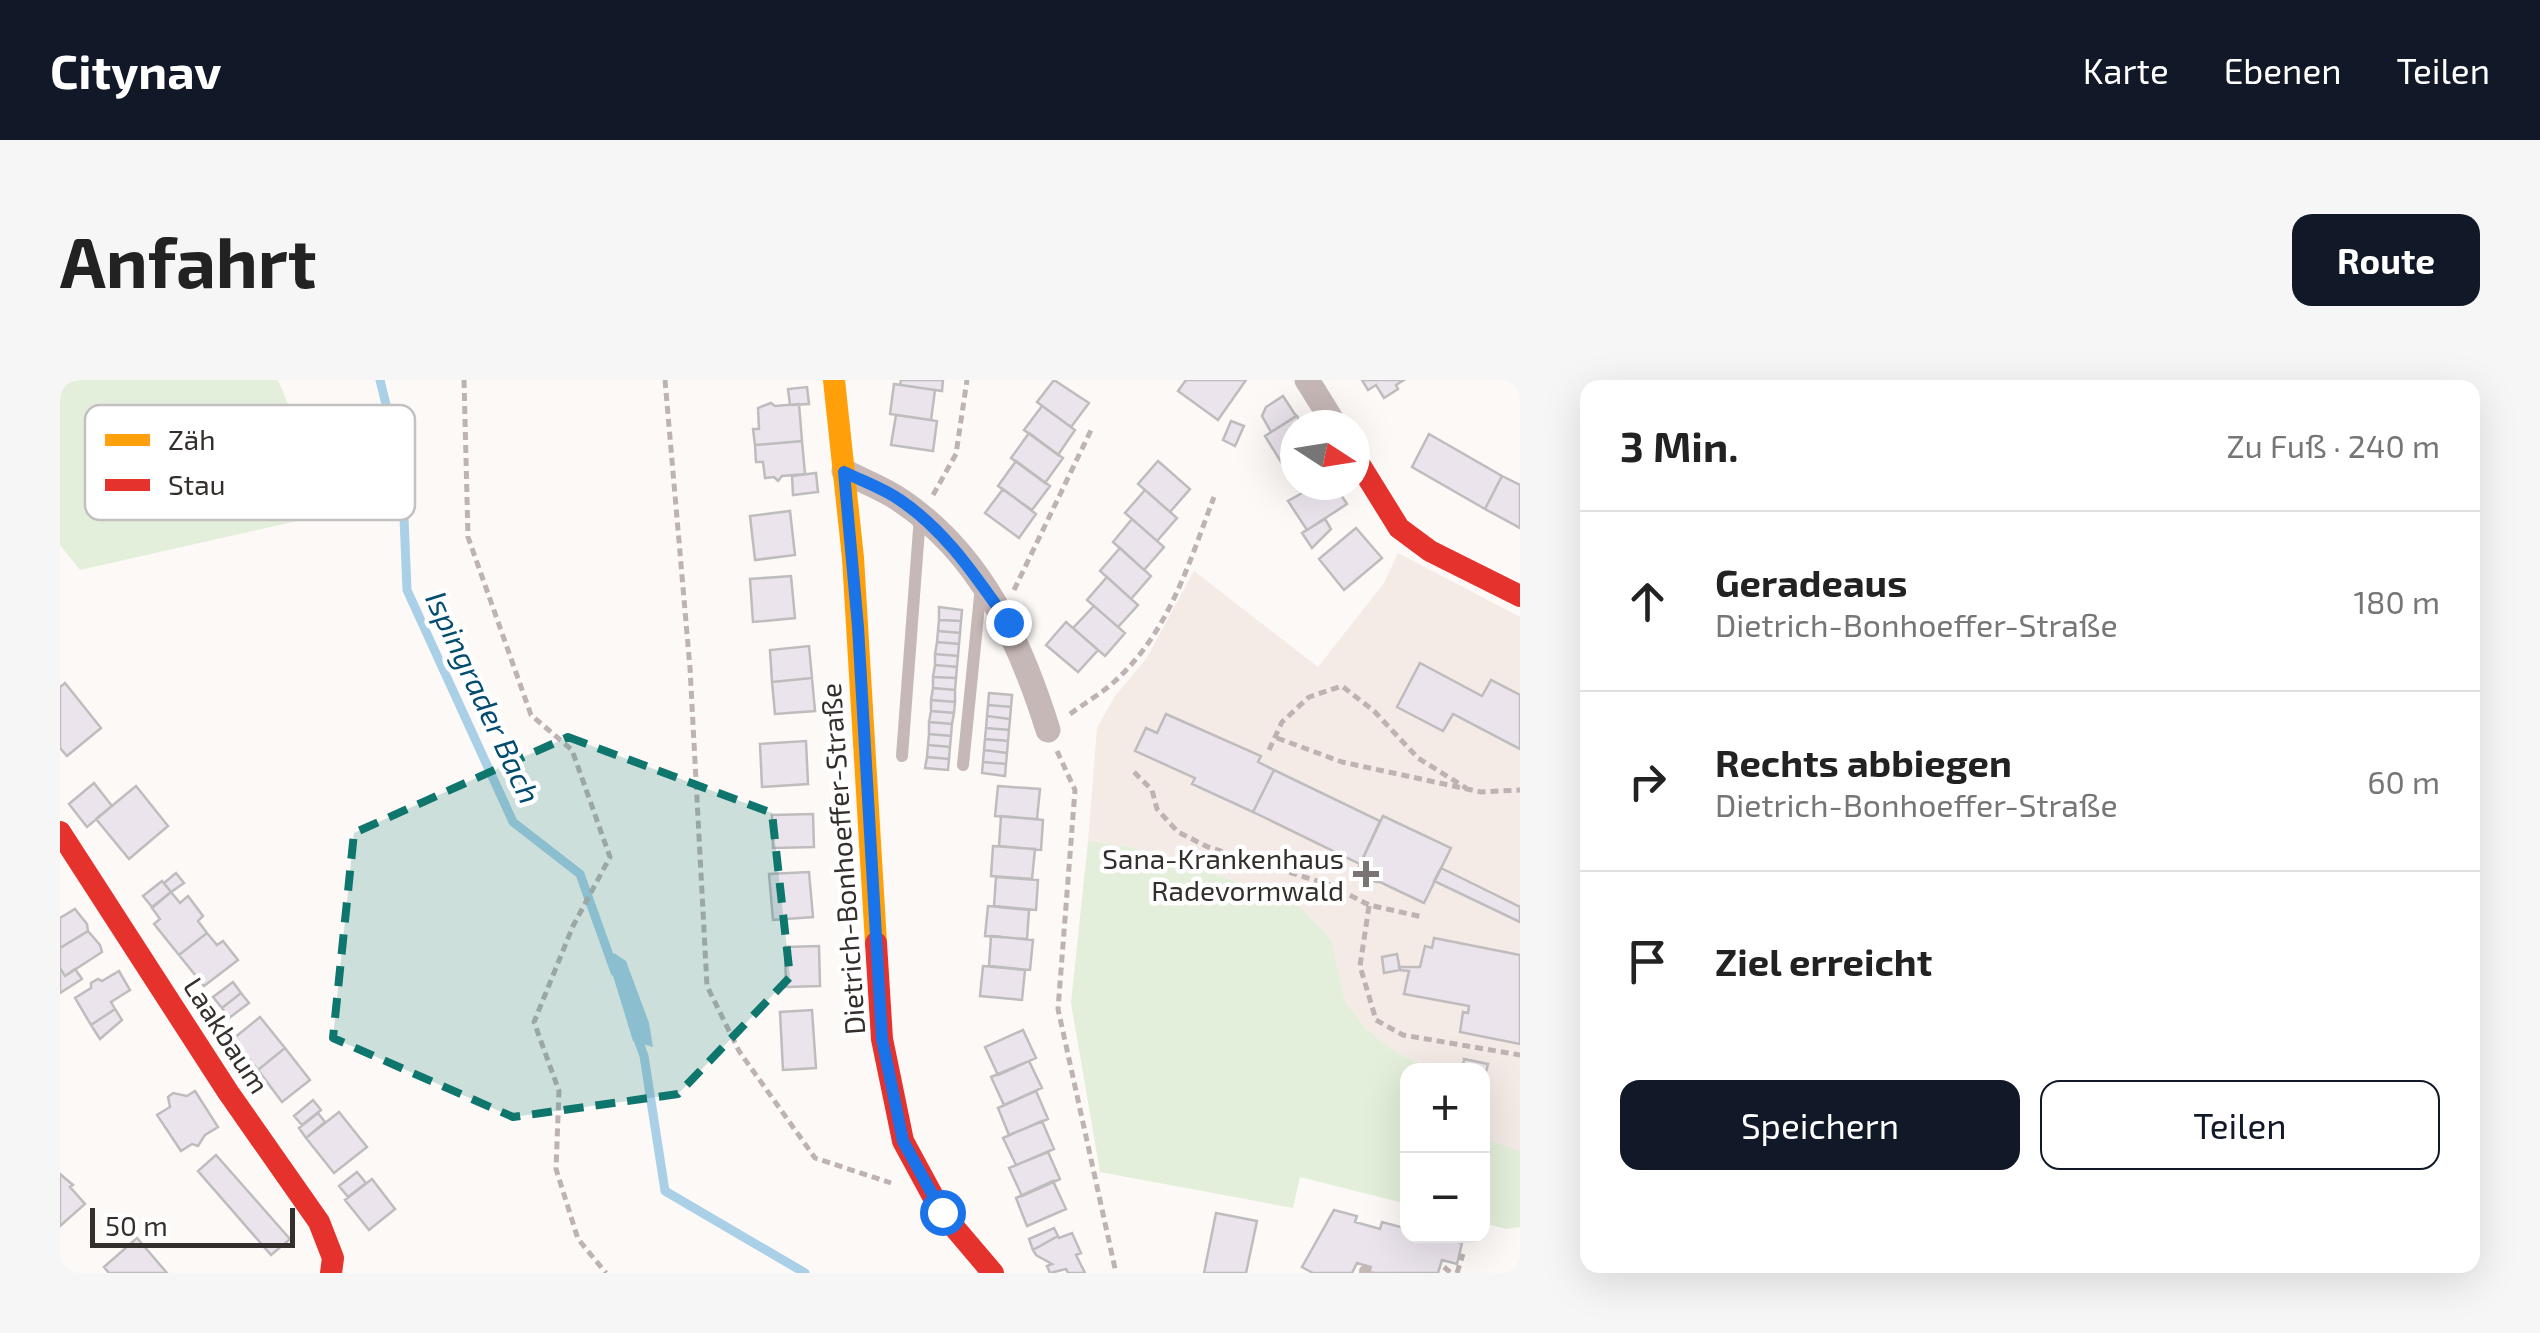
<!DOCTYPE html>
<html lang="de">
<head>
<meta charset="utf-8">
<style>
	:root { --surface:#fff; --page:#f6f6f6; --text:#222; --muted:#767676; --line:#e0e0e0; --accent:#111827 }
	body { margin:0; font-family:"Exo 2",sans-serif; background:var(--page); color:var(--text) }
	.controls { position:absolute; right:30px; bottom:30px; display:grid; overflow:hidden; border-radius:20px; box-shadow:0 10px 40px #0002 }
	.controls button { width:90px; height:90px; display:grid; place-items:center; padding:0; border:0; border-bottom:2px solid var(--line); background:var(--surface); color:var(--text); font:50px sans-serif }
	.compass { position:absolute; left:1220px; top:30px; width:90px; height:90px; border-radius:50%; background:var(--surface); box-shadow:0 10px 40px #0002; rotate:102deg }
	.scale { position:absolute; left:30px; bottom:25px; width:205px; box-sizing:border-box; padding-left:10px; border:5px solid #342e2c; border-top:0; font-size:28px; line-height:35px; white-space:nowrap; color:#342e2c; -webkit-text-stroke:8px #fff; paint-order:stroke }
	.stop { position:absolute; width:30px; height:30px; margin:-22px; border:8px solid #1a73e8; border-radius:50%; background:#fff }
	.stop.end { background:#1a73e8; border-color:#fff; box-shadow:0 2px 10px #0008 }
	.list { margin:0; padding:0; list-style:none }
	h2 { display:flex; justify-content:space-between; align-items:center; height:130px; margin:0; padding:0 40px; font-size:42px }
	h2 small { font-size:32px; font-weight:400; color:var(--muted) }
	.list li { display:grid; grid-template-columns:65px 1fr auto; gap:30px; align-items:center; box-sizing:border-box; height:180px; padding:0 40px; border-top:2px solid var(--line) }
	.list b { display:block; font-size:38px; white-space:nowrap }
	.list p { margin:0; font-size:32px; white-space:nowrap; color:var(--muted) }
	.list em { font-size:32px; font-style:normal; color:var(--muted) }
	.actions { display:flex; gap:20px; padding:30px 40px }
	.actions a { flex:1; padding:22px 0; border:2px solid var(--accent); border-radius:20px; text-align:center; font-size:35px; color:var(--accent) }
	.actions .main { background:var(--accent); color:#fff }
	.icon { flex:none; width:55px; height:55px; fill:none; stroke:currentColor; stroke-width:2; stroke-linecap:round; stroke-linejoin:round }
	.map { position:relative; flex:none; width:1460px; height:893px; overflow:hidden; border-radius:20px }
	header { display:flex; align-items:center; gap:60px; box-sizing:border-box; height:140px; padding:0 50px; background:var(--accent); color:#fff }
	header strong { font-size:48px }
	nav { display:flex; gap:55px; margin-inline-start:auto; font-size:35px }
	.intro { display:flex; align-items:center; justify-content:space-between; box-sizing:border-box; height:240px; padding:0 60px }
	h1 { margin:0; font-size:70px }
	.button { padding:25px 45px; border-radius:20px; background:var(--accent); color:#fff; font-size:35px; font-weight:700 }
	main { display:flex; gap:60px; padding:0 60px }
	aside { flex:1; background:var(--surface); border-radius:20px; box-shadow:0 10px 40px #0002 }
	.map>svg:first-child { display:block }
	.built { fill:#f4eae6 }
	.green { fill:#e3efda }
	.water { fill:#aad0e8 }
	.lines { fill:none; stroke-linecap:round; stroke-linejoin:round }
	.stream { stroke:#aad0e8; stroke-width:9 }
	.building { fill:#ebe4ed; stroke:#bfbcbd; stroke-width:2.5 }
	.path { stroke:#beb3b2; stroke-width:5; stroke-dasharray:8 5; stroke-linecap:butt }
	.lane { stroke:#c6b8b6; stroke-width:12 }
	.street { stroke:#c6b8b6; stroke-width:25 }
	.slow { stroke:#ff9f0a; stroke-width:22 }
	.jam { stroke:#e5322d; stroke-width:22 }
	.route { stroke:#1a73e8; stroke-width:12 }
	.marked { fill:#0f766e; fill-opacity:0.2; stroke:#0f766e; stroke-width:8; stroke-dasharray:20 12; stroke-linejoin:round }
	.poi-dot { fill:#7a7573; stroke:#fff; stroke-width:4 }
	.labels { text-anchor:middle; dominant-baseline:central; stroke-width:9; stroke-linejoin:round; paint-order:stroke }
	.poi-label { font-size:28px; fill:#342e2c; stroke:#fff; text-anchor:end }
	.street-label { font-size:28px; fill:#342e2c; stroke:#fff }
	.water-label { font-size:30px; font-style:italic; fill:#024c70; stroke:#fff }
	.key { fill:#fff; stroke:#c2c0c0; stroke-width:2.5 }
	.key-label { font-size:28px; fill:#342e2c }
</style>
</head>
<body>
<header>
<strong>Citynav</strong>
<nav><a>Karte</a><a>Ebenen</a><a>Teilen</a></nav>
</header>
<div class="intro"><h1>Anfahrt</h1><a class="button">Route</a></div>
<main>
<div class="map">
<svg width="1460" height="893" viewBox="0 0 1460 893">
	<rect width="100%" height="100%" fill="#fdf9f7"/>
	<path class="built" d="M1338,173L1460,237V771L1423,758L1422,691L1375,690L1338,674L1306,649L1285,621L1271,559L1233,520L1070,467L1028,461L1037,348L1055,316L1086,279L1134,191L1258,287L1324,203Z"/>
	<path class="green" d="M0,0H218L273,133L20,190L0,165Z
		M1028,461L1070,467L1233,520L1271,559L1285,621L1306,649L1338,674L1375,690L1348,691L1347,824L1240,797L1233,828L1040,792L1011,623Z
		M1423,758L1460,771V847L1446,849L1423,843Z"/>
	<path class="water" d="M554,573L566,581L589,643L593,667L573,661L550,586Z"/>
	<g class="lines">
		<path class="stream" d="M320,0L342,90L347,210L453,442L520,494L555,592
			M576,654L584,676L605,811L745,893"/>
	</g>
	<path class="building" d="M841,0H883L882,11L840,5Z
		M994,0L1029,23L1011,47L977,22Z
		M1126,0H1186L1158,40L1118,11Z
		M1302,0H1344L1336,5L1338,9L1324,18L1316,5L1308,10Z
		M834,4L875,10L871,40L830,34Z
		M747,7L749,24L730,25L728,9Z
		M1223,16L1236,36L1211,52L1202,36L1206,27Z
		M711,23L715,26L739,24L742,61L695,65L693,49H699L698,28Z
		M982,26L1015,50L998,75L964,50Z
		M836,35L877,41L873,71L831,65Z
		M1237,36L1242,45H1235V77L1223,85L1205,56Z
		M1171,41L1184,46L1175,66L1163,60Z
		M969,53L1003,78L985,103L951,78Z
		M1369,54L1442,96L1425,129L1352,87Z
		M742,61L745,94L722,96L718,101L714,97L705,98L703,82H696L695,65Z
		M956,81L990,106L972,130L938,106Z
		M1098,81L1130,109L1110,132L1078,104Z
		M756,93L758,112L733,115L732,96Z
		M1442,96L1460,105V148L1425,129Z
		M1244,105H1281L1283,109L1279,112L1287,124L1247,150L1228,121L1242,113L1239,108Z
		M943,109L976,134L959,158L925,133Z
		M1085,110L1117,138L1097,161L1065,133Z
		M730,131L735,175L695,180L690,136Z
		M1072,139L1104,167L1084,190L1053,162Z
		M1265,139L1271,149L1252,168L1242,153Z
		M1296,148L1322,178L1284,210L1259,179Z
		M1060,168L1091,196L1071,219L1040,191Z
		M731,196L735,238L693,242L690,199Z
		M1047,197L1078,225L1058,247L1027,220Z
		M1034,226L1065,253L1045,276L1013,248Z
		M879,227L902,230L901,241L879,240Z
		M879,240L901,241L900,253L878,251Z
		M1006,242L1038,270L1018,292L986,265Z
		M878,251L900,253L899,264L877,262Z
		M877,262L899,264L898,276L875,274Z
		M749,266L752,298L712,302L710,270Z
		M875,274L898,276L897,287L875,285Z
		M1360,283L1422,316L1431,300L1460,315V369L1393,334L1383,351L1337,327Z
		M875,285L897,287L896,298L873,297Z
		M873,297L896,298L895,310L873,308Z
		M752,298L755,331L715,334L712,302Z
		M5,303L41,348L7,376L0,368V307Z
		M873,308L895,310V322L871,320Z
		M929,313L952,315L951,327L928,325Z
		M871,320L895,322L894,333L871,331Z
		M928,325L951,327L950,339L927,336Z
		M871,331L894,333L892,344L869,342Z
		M1106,334L1201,376L1198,382L1214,390L1193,432L1132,404L1135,398L1075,371L1086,348L1097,353Z
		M927,336L950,339L949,350L926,348Z
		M869,342L892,344L891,356L869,354Z
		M926,348L949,350L948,361L925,359Z
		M869,354L891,356L890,367L868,365Z
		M925,359L948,361L947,373L924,370Z
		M746,361L748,404L702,407L700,364Z
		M868,365L890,367L889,379L867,377Z
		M924,370L947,373L946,384L923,382Z
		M867,377L889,379L888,390L865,388Z
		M923,382L946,384L945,396L922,393Z
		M1214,390L1320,441L1300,484L1193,432Z
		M34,403L52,426L27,447L9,424Z
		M76,406L108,446L69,479L36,439Z
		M938,406L980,409L977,439L935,436Z
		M753,434L754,467L713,468L712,435Z
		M941,436L983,440L981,470L939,466Z
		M1323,436L1391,468L1364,523L1320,502H1316L1297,491Z
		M933,466L975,469L972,499L931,496Z
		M1381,488L1460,527V542L1374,501Z
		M749,492L753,537L713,540L709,494Z
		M116,493L124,503L111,512L104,503Z
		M936,497L978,500L976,530L934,526Z
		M102,501L111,512L92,527L83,516Z
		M111,512L120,523L128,516L143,536L138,541L147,553L119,575L94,544L100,539L92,528Z
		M928,526L969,530L967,559L925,556Z
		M15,529L27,544L28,551L0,568V538Z
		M28,551L40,565L42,572L5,596L0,588V568Z
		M147,553L157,565L163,561L178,580L144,606L119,575Z
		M931,556L973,560L970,590L929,586Z
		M1374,558L1460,575V664L1400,652L1403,632L1408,633L1409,626L1344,614L1349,591L1340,590L1339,587H1360L1365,566L1372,568Z
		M759,566L760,606L726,607L725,567Z
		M1337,574L1340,590L1324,593L1322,577Z
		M923,586L965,590L962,620L920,616Z
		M0,588L5,596L15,589L22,599L0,613Z
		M59,591L70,610L51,622L55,629L31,645L15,618L31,608V603L38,599L42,601Z
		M173,602L181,613L162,628L153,617Z
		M181,613L189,623L169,638L162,628Z
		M55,629L62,640L40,659L31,645Z
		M752,630L756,688L723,690L720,632Z
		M200,637L225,668L198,690L173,659Z
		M963,650L976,678L938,695L925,667Z
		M225,668L250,700L222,722L198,690Z
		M1404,679L1428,684L1422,708V691H1402Z
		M969,681L982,708L944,725L931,697Z
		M135,711L158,747L145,755L138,766L132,764L121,771L97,735L110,727L108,717L113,713L127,716Z
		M976,711L988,739L949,755L938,728Z
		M253,720L261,730L242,745L234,736Z
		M279,732L307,767L274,793L246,758Z
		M258,733L265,742L246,758L239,748Z
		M982,741L994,769L956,785L943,758Z
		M988,772L1000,799L962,816L949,788Z
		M156,775L230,859L211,875L138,791Z
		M297,792L306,803L288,817L279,806Z
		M0,794L13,805L10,807L25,824L0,846Z
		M312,799L335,829L309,850L285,820Z
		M993,801L1006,829L967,846L956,818Z
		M1274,830L1297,836L1295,842L1320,849L1322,842L1348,849V856H1375L1402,863L1397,884L1382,880L1378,893H1315L1309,892L1311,887L1297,883L1292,893H1253L1242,887Z
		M1156,833L1197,841L1186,893H1144Z
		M994,848L998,856L973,870L969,859Z
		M1012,853L1021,873L1016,875L1025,893H1008L1006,889L990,893L987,886L992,884L976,875L973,870L998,856L999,858Z
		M77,858L107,893H49L44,887Z"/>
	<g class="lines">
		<path class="path" d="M404,0L408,157L471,335L512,370L550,477L513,546L474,642L499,711L496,789L518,859L546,893
			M605,0L630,288L647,606L679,671L755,778L831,803
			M873,115L896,74L907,0
			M954,210L1033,46
			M1010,334C1025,323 1042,313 1055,301C1109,252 1129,183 1154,117
			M1217,358L1282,382L1421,412L1460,410
			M1209,370L1222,342L1249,317L1282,306L1314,331L1358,378L1406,408
			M997,371L1015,410L998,629L1056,893
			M1074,392L1092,410L1097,429L1118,452L1148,467L1270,505L1309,525L1363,537
			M1309,526L1300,586L1316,640L1343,655L1460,675
			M1384,887L1391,893
			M1397,893L1403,874"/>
		<path class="lane" d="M842,376L860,136
			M903,385L921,206
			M1305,893V891"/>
		<path class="street" d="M1247,0L1275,45
			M784,91C802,101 823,108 840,120C921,174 960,261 988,350"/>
		<path class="slow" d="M774,0L793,178L816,563"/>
		<path class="jam" d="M1295,77L1339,148L1370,171L1460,216
			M0,452L168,712L259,842L273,878L271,893
			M816,563L822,659L843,761L882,833L933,893"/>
	</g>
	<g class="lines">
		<path class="route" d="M882,832L843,761L822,659L798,247L784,92C802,101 823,108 840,120C886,151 916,197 948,242"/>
	</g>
	<path class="marked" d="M508,357L712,433L730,597L618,714L453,737L273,658L294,453Z"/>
	<path class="poi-dot" d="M1301 479h10v10h10v10h-10v10h-10v-10h-10v-10h10z"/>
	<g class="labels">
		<g class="poi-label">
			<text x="1284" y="478">Sana-Krankenhaus<tspan x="1284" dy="32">Radevormwald</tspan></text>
		</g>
		<g class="street-label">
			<text transform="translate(782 479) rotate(-94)">Dietrich-Bonhoeffer-Straße</text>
			<text transform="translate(167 655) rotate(57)">Laakbaum</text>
		</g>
		<g class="water-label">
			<text transform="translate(424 317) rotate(65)">Ispingrader Bach</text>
		</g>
	</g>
	<rect x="25" y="25" width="330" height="115" rx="15" class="key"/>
	<rect x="45" y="54" width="45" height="12" fill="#ff9f0a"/>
	<rect x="45" y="99" width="45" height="12" fill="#e5322d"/>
	<g class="key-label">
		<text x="108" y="70">Zäh</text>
		<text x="108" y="115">Stau</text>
	</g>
</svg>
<div class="controls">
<button>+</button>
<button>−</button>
</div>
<svg class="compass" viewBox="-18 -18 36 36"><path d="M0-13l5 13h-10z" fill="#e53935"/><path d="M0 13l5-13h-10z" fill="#767676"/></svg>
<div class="scale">50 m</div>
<div class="stop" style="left:882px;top:832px"></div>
<div class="stop end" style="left:948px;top:242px"></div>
</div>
<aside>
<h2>3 Min.<small>Zu Fuß · 240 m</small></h2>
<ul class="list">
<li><svg class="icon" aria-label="ahead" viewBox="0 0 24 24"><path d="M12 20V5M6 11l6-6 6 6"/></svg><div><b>Geradeaus</b><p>Dietrich-Bonhoeffer-Straße</p></div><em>180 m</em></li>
<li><svg class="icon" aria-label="right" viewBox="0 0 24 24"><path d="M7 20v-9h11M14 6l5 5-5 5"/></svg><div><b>Rechts abbiegen</b><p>Dietrich-Bonhoeffer-Straße</p></div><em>60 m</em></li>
<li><svg class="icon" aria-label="arrive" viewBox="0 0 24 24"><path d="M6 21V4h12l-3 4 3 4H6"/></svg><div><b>Ziel erreicht</b></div></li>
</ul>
<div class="actions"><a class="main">Speichern</a><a>Teilen</a></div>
</aside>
</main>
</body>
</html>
